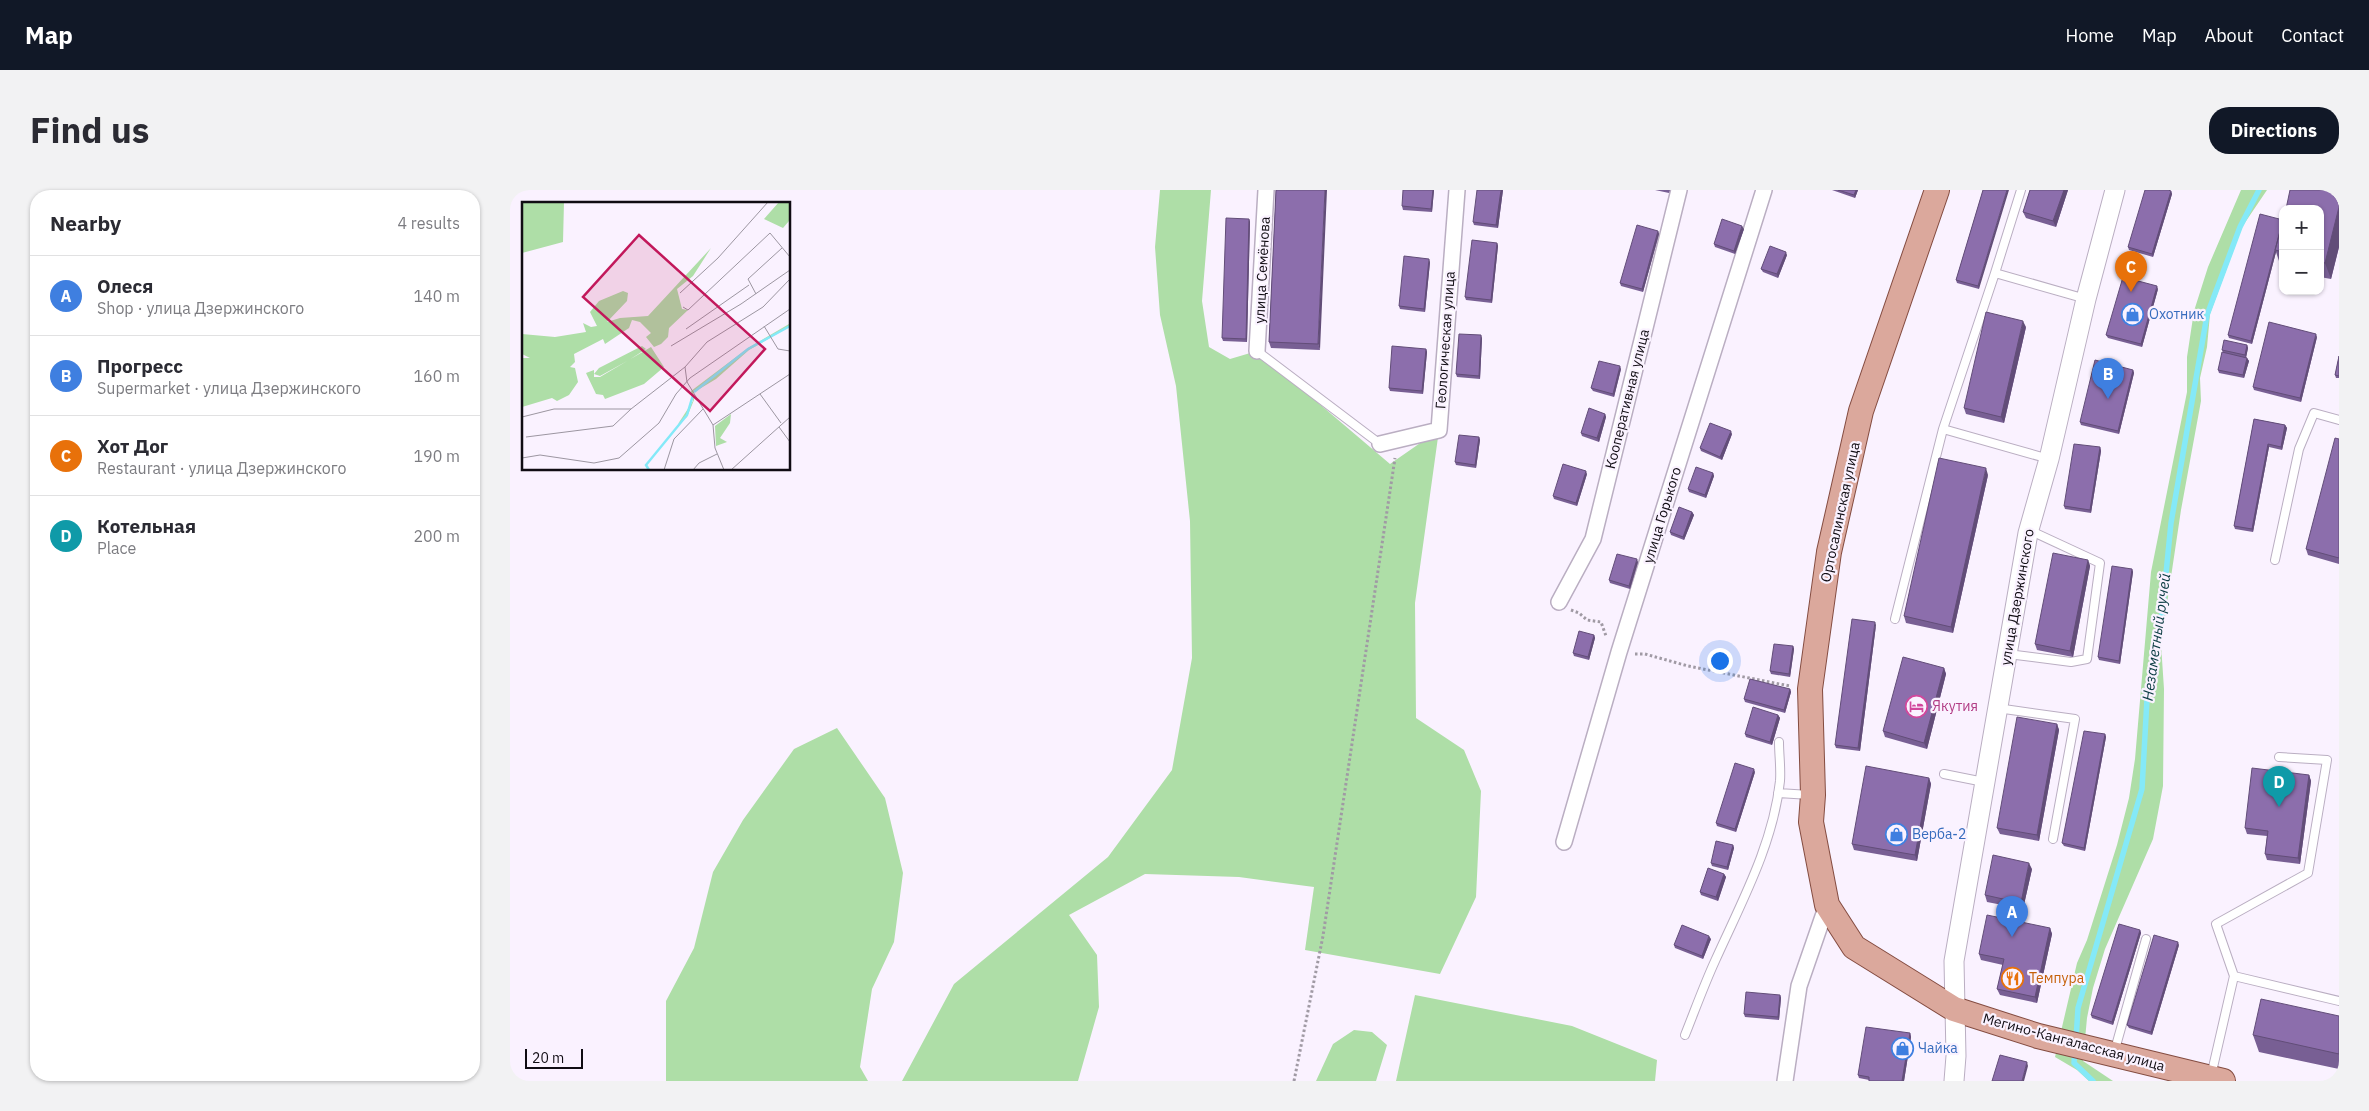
<!DOCTYPE html>
<html lang="en">
<head>
<meta charset="utf-8">
<style>
	:root { --surface:#fff; --page:#f2f2f3; --text:#2b2b33; --muted:#7c7c81; --line:#e1e1e2; --accent:#111827 }
	body { margin:0; font-family:"IBM Plex Sans",sans-serif; background:var(--page); color:var(--text) }
	.controls { position:absolute; right:15px; top:15px; display:grid; overflow:hidden; border-radius:10px; box-shadow:0 1px 4px #0004 }
	.controls button { width:45px; height:45px; display:grid; place-items:center; padding:0; border:0; border-bottom:1px solid var(--line); background:var(--surface); color:var(--text); font:25px sans-serif }
	.scale { position:absolute; left:15px; bottom:12px; width:58px; box-sizing:border-box; padding-left:5px; border:2px solid #100c13; border-top:0; font-size:14px; line-height:18px; white-space:nowrap; color:#100c13; -webkit-text-stroke:4px #faf2ff; paint-order:stroke }
	.you { position:absolute; left:1209px; top:470px; width:18px; height:18px; margin:-12px; border:4px solid #fff; border-radius:50%; background:#1a73e8; box-shadow:0 0 0 8px #1a73e833 }
	.badge { display:grid; place-items:center; width:32px; height:32px; border-radius:50%; background:var(--accent); color:#fff; font-size:16px; font-weight:700 }
	.pin { position:absolute; translate:-50% -41px; filter:drop-shadow(0 1px 2px #0008) }
	.pin::after { content:''; position:absolute; top:26px; width:18px; height:15px; background:inherit; clip-path:polygon(0 0,100% 0,50% 100%) }
	.list { margin:0; padding:0; list-style:none }
	h2 { display:flex; justify-content:space-between; align-items:center; height:65px; margin:0; padding:0 20px; font-size:21px }
	h2 small { font-size:16px; font-weight:400; color:var(--muted) }
	.list li { display:grid; grid-template-columns:32px 1fr auto; gap:15px; align-items:center; box-sizing:border-box; height:80px; padding:0 20px; border-top:1px solid var(--line) }
	.list b { display:block; font-size:19px; white-space:nowrap }
	.list p { margin:0; font-size:16px; white-space:nowrap; color:var(--muted) }
	.list em { font-size:16px; font-style:normal; color:var(--muted) }
	.map { position:relative; flex:none; width:1829px; height:891px; overflow:hidden; border-radius:20px }
	header { display:flex; align-items:center; gap:30px; box-sizing:border-box; height:70px; padding:0 25px; background:var(--accent); color:#fff }
	header strong { font-size:24px }
	nav { display:flex; gap:28px; margin-inline-start:auto; font-size:18px }
	.intro { display:flex; align-items:center; justify-content:space-between; box-sizing:border-box; height:120px; padding:0 30px }
	h1 { margin:0; font-size:35px }
	.button { padding:12px 22px; border-radius:20px; background:var(--accent); color:#fff; font-size:18px; font-weight:700 }
	main { display:flex; gap:30px; padding:0 30px }
	aside { flex:1; background:var(--surface); border-radius:20px; box-shadow:0 1px 4px #0004 }
	.map>svg:first-child { display:block }
	.green { fill:#aedea7 }
	.lines { fill:none; stroke-linecap:round; stroke-linejoin:round }
	.stream { stroke:#84e9f8; stroke-width:5.5 }
	.service-casing { stroke:#baaec2; stroke-width:10 }
	.minor-casing { stroke:#baaec2; stroke-width:18 }
	.tertiary-casing { stroke:#baaec2; stroke-width:21 }
	.primary-casing { stroke:#844c41; stroke-width:26 }
	.path { stroke:#a09aa4; stroke-width:3; stroke-dasharray:2.5 2.5; stroke-linecap:butt }
	.service { stroke:#fff; stroke-width:8 }
	.minor { stroke:#fff; stroke-width:15 }
	.tertiary { stroke:#fff; stroke-width:19 }
	.primary { stroke:#dba89c; stroke-width:24 }
	.wall { fill:#785f94 }
	.shaded-wall { fill:#624d78 }
	.building { fill:#8c6eac; stroke:#624d78 }
	.labels { text-anchor:middle; dominant-baseline:central; stroke-width:4.5; stroke-linejoin:round; paint-order:stroke }
	.street-label { font-size:14px; fill:#100c13; stroke:#faf2ff }
	.shop-label { font-size:14px; fill:#366cbe; stroke:#faf2ff; text-anchor:start }
	.hotel-label { font-size:14px; fill:#b23c85; stroke:#faf2ff; text-anchor:start }
	.food-label { font-size:14px; fill:#c56008; stroke:#faf2ff; text-anchor:start }
	.water-label { font-size:15px; font-style:italic; fill:#0a3b42; stroke:#faf2ff }
	.inset-river { fill:none; stroke:#84e9f8; stroke-width:2.5 }
	.inset-road { fill:none; stroke:#9c96a1; stroke-width:1 }
	.view { fill:#c2185b; fill-opacity:0.15; stroke:#c2185b; stroke-width:2.5 }
	.inset-edge { fill:none; stroke:#100c13; stroke-width:2.5 }
</style>
</head>
<body>
<header>
<strong>Map</strong>
<nav><a>Home</a><a>Map</a><a>About</a><a>Contact</a></nav>
</header>
<div class="intro"><h1>Find us</h1><a class="button">Directions</a></div>
<main>
<aside>
<h2>Nearby<small>4 results</small></h2>
<ul class="list">
<li><span class="badge" style="background:#3f7fe0">A</span><div><b>Олеся</b><p>Shop · улица Дзержинского</p></div><em>140 m</em></li>
<li><span class="badge" style="background:#3f7fe0">B</span><div><b>Прогресс</b><p>Supermarket · улица Дзержинского</p></div><em>160 m</em></li>
<li><span class="badge" style="background:#e8710a">C</span><div><b>Хот Дог</b><p>Restaurant · улица Дзержинского</p></div><em>190 m</em></li>
<li><span class="badge" style="background:#0f9aa8">D</span><div><b>Котельная</b><p>Place</p></div><em>200 m</em></li>
</ul>
</aside>
<div class="map">
<svg width="1829" height="891" viewBox="0 0 1829 891">
	<rect width="100%" height="100%" fill="#faf2ff"/>
	<path class="green" d="M650,0H701L692,111L699,157L720,169L747,161L880,274L929,240L905,413L906,528L954,560L971,601L966,707L930,784L795,760L804,697L729,687L635,684L559,725L587,765L589,817L568,891H392L444,794L598,667L662,580L682,468L680,331L666,196L650,125L645,57Z
		M1731,0H1757L1732,37L1700,124L1697,157L1690,188L1691,211L1671,320L1651,454L1654,499L1653,596L1643,649L1595,759L1583,798L1577,828L1573,871L1603,891H1579L1567,880L1545,867L1567,773L1577,750L1607,655L1619,608L1625,569L1641,382L1677,202V167L1684,121L1698,77Z
		M327,538L375,608L393,683L384,752L362,799L350,877L358,891H156V811L184,758L203,682L233,630L284,559Z
		M905,805L1062,836L1147,870L1145,891H886Z
		M844,840L862,842L877,855L866,891H806L823,854Z"/>
	<g class="lines">
		<path class="stream" d="M1566,850L1568,818L1632,599L1637,509L1651,434L1661,333L1697,125L1730,37L1749,0
			M1565,859L1564,873L1583,891"/>
		<defs>
			<path id="service" d="M1485,83L1511,0
				M747,161L870,254
				M1433,239L1485,83L1576,109
				M1765,370L1789,259L1804,223L1829,230
				M1385,429L1433,239L1539,269
				M1498,464L1561,472L1577,469L1590,373L1519,340
				M1487,518L1565,529L1543,649
				M1434,584L1474,592
				M1268,603L1300,605
				M1724,786L1706,734L1798,683L1817,570L1769,567
				M1175,845C1185,820 1194,795 1205,771C1231,713 1263,655 1270,591C1271,578 1269,565 1269,552
				M1604,863L1636,749
				M1701,886L1724,786L1829,811"/>
			<path id="minor" d="M747,161L756,0
				M870,254L929,240L947,0
				M1049,412L1083,349L1169,0
				M1054,652L1109,462L1254,0
				M1275,891L1289,796L1317,715"/>
			<path id="tertiary" d="M1444,891L1446,866L1444,771L1518,343L1539,269L1576,109L1605,0"/>
			<path id="primary" d="M1427,0L1351,221L1319,362L1300,499L1303,605L1301,632L1317,715L1344,757L1444,819L1528,846L1713,891"/>
		</defs>
		<use href="#service" class="service-casing"/>
		<use href="#minor" class="minor-casing"/>
		<use href="#tertiary" class="tertiary-casing"/>
		<use href="#primary" class="primary-casing"/>
		<path class="path" d="M1061,420L1069,423L1077,430L1091,432L1096,446
			M1125,464H1135L1178,476L1280,496
			M784,891L813,746L885,268"/>
		<use href="#service" class="service"/>
		<use href="#minor" class="minor"/>
		<use href="#tertiary" class="tertiary"/>
		<use href="#primary" class="primary"/>
	</g>
	<path class="wall" d="M766,0L810,160L761,158L759,152Z
		M924,0L922,22L893,20L892,16Z
		M993,0L988,38L964,35L963,32Z
		M1145,0H1160L1159,3Z
		M1322,0H1348L1345,8Z
		M1473,0L1469,99L1447,93L1446,90Z
		M1520,0H1558L1546,37L1516,28L1513,22Z
		M1829,0V57L1821,89L1810,87V19Z
		M1661,1L1662,4L1643,67L1619,60L1618,57Z
		M739,29L740,32L737,152L713,151L712,148Z
		M1773,30V77H1771L1766,62L1742,154L1719,148L1718,145Z
		M1234,39L1225,64L1205,57L1204,54Z
		M1148,41L1149,44L1133,102L1111,96L1110,93Z
		M987,53L988,56L982,113L956,110L955,107Z
		M1277,65L1268,88L1253,82L1251,79Z
		M920,72L915,122L890,119L889,116Z
		M1648,99L1632,157L1598,148L1596,145Z
		M1516,137L1494,233L1456,224L1454,218Z
		M1807,147L1791,212L1744,200L1743,197Z
		M972,148L970,189L947,187L946,184Z
		M1737,155L1738,158L1736,167L1739,171L1734,188L1709,183L1708,180L1713,162L1712,160Z
		M916,159L917,162L913,204L880,201L879,198Z
		M1829,166V188H1826L1825,185Z
		M1111,179L1104,207L1083,201L1081,198Z
		M1623,180L1624,183L1609,244L1571,235L1570,232Z
		M1095,224L1096,227L1089,252L1072,246L1071,243Z
		M1744,229L1775,235L1777,238L1772,260L1759,257L1743,342L1725,339L1724,336Z
		M1222,244L1212,270L1191,261L1190,258Z
		M969,247L970,250L966,278L946,275L945,272Z
		M1829,249V374L1798,365L1796,359Z
		M1590,257L1591,261L1581,323L1555,319L1554,316Z
		M1203,283L1204,286L1196,308L1179,302L1178,299Z
		M1077,284L1067,316L1044,309L1043,306Z
		M1478,285L1443,443L1396,433L1394,426Z
		M1182,322L1184,325L1174,350L1161,345L1160,342Z
		M1578,370L1580,376L1563,467L1527,460L1525,454Z
		M1128,372L1120,399L1100,393L1099,390Z
		M1622,379L1623,382L1610,474L1589,470L1588,467Z
		M1366,435L1350,561L1326,558L1325,555Z
		M1084,445L1085,448L1079,470L1064,466L1063,463Z
		M1283,456L1284,459L1280,487L1261,484L1260,481Z
		M1434,478L1436,484L1417,559L1375,547L1373,541Z
		M1280,499L1281,502L1275,523L1235,512L1234,509Z
		M1268,525L1270,528L1262,555L1236,547L1235,544Z
		M1547,534L1549,540L1529,651L1490,644L1487,638Z
		M1595,544L1596,547L1575,661L1554,656L1552,653Z
		M1245,582L1226,642L1207,636L1206,633Z
		M1799,585L1801,591L1790,674L1757,670L1755,664L1757,646L1737,644L1735,638Z
		M1419,588L1421,594L1407,671L1344,660L1342,654Z
		M1223,655L1224,658L1218,680L1202,676L1201,673Z
		M1522,679L1513,719L1477,712L1475,705Z
		M1214,684L1216,687L1208,711L1191,705L1190,702Z
		M1540,738L1542,744L1527,813L1490,805L1487,799L1493,775L1471,770L1469,764Z
		M1630,740L1631,743L1603,835L1582,828L1581,825Z
		M1201,749L1193,769L1165,758L1164,755Z
		M1669,755L1642,845L1619,838L1617,835Z
		M1270,805L1271,808L1269,830L1235,827L1234,824Z
		M1829,826V879L1749,862L1743,845Z
		M1400,843L1401,847L1394,891H1359V890L1349,888L1348,885Z"/>
	<path class="shaded-wall" d="M815,0H817L810,160L808,154Z
		M923,0H924L922,22L921,19Z
		M991,0H993L988,38L986,35Z
		M1346,0H1348L1345,8L1344,5Z
		M1497,0H1499L1469,99L1468,96Z
		M1554,0H1558L1546,37L1543,31Z
		M1661,1L1662,4L1643,67L1642,64Z
		M1829,17V57L1821,89L1815,73Z
		M739,29L740,32L737,152L736,149Z
		M1773,30L1765,60L1766,62L1742,154L1741,151Z
		M1232,36L1234,39L1225,64L1224,61Z
		M1148,41L1149,44L1133,102L1132,99Z
		M987,53L988,56L982,113L981,110Z
		M1276,62L1277,65L1268,88L1267,84Z
		M919,69L920,72L915,122L914,119Z
		M1647,96L1648,99L1632,157L1631,154Z
		M1513,131L1516,137L1494,233L1491,227Z
		M1806,144L1807,147L1791,212L1790,208Z
		M971,145L972,148L970,189L969,186Z
		M1737,155L1738,158L1736,168L1735,165Z
		M916,159L917,162L913,204L912,201Z
		M1737,168L1739,171L1734,188L1733,185Z
		M1110,176L1111,179L1104,207L1103,204Z
		M1623,180L1624,183L1609,244L1608,241Z
		M1095,224L1096,227L1089,252L1087,248Z
		M1775,235L1777,238L1772,260L1771,257Z
		M1221,241L1222,244L1212,270L1210,267Z
		M969,247L970,250L966,278L965,275Z
		M1758,254L1759,257L1743,342L1742,339Z
		M1590,257L1591,261L1581,323L1580,320Z
		M1476,278L1478,285L1443,443L1441,437Z
		M1076,281L1077,284L1067,316L1066,313Z
		M1203,283L1204,286L1196,308L1195,305Z
		M1182,322L1184,325L1174,350L1173,347Z
		M1127,369L1128,372L1120,399L1119,396Z
		M1578,370L1580,376L1563,467L1560,461Z
		M1622,379L1623,382L1610,474L1609,471Z
		M1365,432L1366,435L1350,561L1348,558Z
		M1084,445L1085,448L1079,470L1078,467Z
		M1283,456L1284,459L1280,487L1279,484Z
		M1434,478L1436,484L1417,559L1414,553Z
		M1280,499L1281,502L1275,523L1274,520Z
		M1268,525L1270,528L1262,555L1260,552Z
		M1547,534L1549,540L1529,651L1527,645Z
		M1595,544L1596,547L1575,661L1574,658Z
		M1244,579L1245,582L1226,642L1225,639Z
		M1799,585L1801,591L1790,674L1788,668Z
		M1419,588L1421,594L1407,671L1405,665Z
		M1223,655L1224,658L1218,680L1217,677Z
		M1519,673L1522,679L1513,719L1511,713Z
		M1214,684L1216,687L1208,711L1206,707Z
		M1540,738L1542,744L1527,813L1525,807Z
		M1630,740L1631,743L1603,835L1602,832Z
		M1199,746L1201,749L1193,769L1192,766Z
		M1668,752L1669,755L1642,845L1641,842Z
		M1270,805L1271,808L1269,830L1268,827Z
		M1400,843L1401,847L1394,891H1392Z
		M1517,872L1518,876L1514,891H1512Z"/>
	<path class="building" d="M766,0H815L808,154L759,152Z
		M893,0H923L921,19L892,16Z
		M967,0H991L986,35L963,32Z
		M1328,0H1346L1344,5Z
		M1473,0H1497L1468,96L1446,90Z
		M1520,0H1554L1543,31L1513,22Z
		M1635,0H1658L1661,1L1642,64L1618,57Z
		M1780,0H1829V17L1815,73L1810,72V19H1776Z
		M1750,24L1773,30L1741,151L1718,145Z
		M716,28L739,29L736,149L712,148Z
		M1212,29L1232,36L1224,61L1204,54Z
		M1773,30V62L1765,60Z
		M1127,35L1148,41L1132,99L1110,93Z
		M962,50L987,53L981,110L955,107Z
		M1260,56L1276,62L1267,84L1251,79Z
		M894,66L919,69L914,119L889,116Z
		M1613,87L1647,96L1631,154L1596,145Z
		M1476,122L1513,131L1491,227L1454,218Z
		M1759,132L1806,144L1790,208L1743,197Z
		M949,144L971,145L969,186L946,184Z
		M1714,150L1737,155L1735,165L1712,160Z
		M882,156L916,159L912,201L879,198Z
		M1712,162L1737,168L1733,185L1708,180Z
		M1829,166V186L1825,185Z
		M1585,170L1623,180L1608,241L1570,232Z
		M1089,171L1110,176L1103,204L1081,198Z
		M1079,218L1095,224L1087,248L1071,243Z
		M1744,229L1775,235L1771,257L1758,254L1742,339L1724,336Z
		M1200,233L1221,241L1210,267L1190,258Z
		M949,245L969,247L965,275L945,272Z
		M1825,248L1829,249V368L1796,359Z
		M1564,254L1590,257L1580,320L1554,316Z
		M1429,268L1476,278L1441,437L1394,426Z
		M1053,274L1076,281L1066,313L1043,306Z
		M1186,277L1203,283L1195,305L1178,299Z
		M1169,317L1182,322L1173,347L1160,342Z
		M1543,363L1578,370L1560,461L1525,454Z
		M1107,364L1127,369L1119,396L1099,390Z
		M1602,376L1622,379L1609,471L1588,467Z
		M1342,429L1365,432L1348,558L1325,555Z
		M1069,441L1084,445L1078,467L1063,463Z
		M1264,454L1283,456L1279,484L1260,481Z
		M1393,467L1434,478L1414,553L1373,541Z
		M1240,489L1280,499L1274,520L1234,509Z
		M1243,517L1268,525L1260,552L1235,544Z
		M1507,527L1547,534L1527,645L1487,638Z
		M1574,541L1595,544L1574,658L1552,653Z
		M1225,573L1244,579L1225,639L1206,633Z
		M1356,576L1419,588L1405,665L1342,654Z
		M1742,578L1799,585L1788,668L1755,664L1758,641L1735,638Z
		M1206,651L1223,655L1217,677L1201,673Z
		M1483,665L1519,673L1511,713L1475,705Z
		M1198,678L1214,684L1206,707L1190,702Z
		M1477,725L1540,738L1525,807L1487,799L1494,769L1469,764Z
		M1609,734L1630,740L1602,832L1581,825Z
		M1172,735L1199,746L1192,766L1164,755Z
		M1644,745L1668,752L1641,842L1617,835Z
		M1236,802L1270,805L1268,827L1234,824Z
		M1751,809L1829,826V864L1743,845Z
		M1356,837L1400,843L1392,891H1359V887L1348,885Z
		M1490,865L1517,872L1512,891H1482Z"/>
	<defs>
		<symbol id="shop-ring" viewBox="-11 -11 22 22"><circle r="9.5" fill="#faf2ff" stroke="#3f7fe0" stroke-width="1.5"/><path d="M-5-2.5h2.3a2.7 3.5 0 0 1 5.4 0H5L5.5 6h-11ZM-1.5-2.5h3a1.5 2.3 0 0 0-3 0Z" fill="#3f7fe0"/></symbol>
		<symbol id="hotel-ring" viewBox="-11 -11 22 22"><circle r="9.5" fill="#faf2ff" stroke="#d1479c" stroke-width="1.5"/><path d="M-6-4.5h1.5V1H6V5H4.5V3h-9V5H-6ZM-4 0a1.8 1.8 0 1 1 3.6 0ZM.5 0V-2.5h3Q6-2.5 6 0Z" fill="#d1479c"/></symbol>
		<symbol id="restaurant-ring" viewBox="-11 -11 22 22"><circle r="9.5" fill="#faf2ff" stroke="#e8710a" stroke-width="1.5"/><path d="M-5-6h1v4h1v-4h1v4h1v-4h1v5L-1.5 .5V6h-2V.5L-5-1ZM5-6V6H3V1.5H1.5Q1.5-4 5-6Z" fill="#e8710a"/></symbol>
	</defs>
	<g fill-rule="evenodd">
		<use href="#shop-ring" x="1610" y="112" width="25" height="25"/>
		<use href="#hotel-ring" x="1394" y="504" width="25" height="25"/>
		<use href="#shop-ring" x="1374" y="632" width="25" height="25"/>
		<use href="#restaurant-ring" x="1490" y="776" width="25" height="25"/>
		<use href="#shop-ring" x="1380" y="846" width="25" height="25"/>
	</g>
	<g class="labels">
		<g class="street-label">
			<text transform="translate(752 80) rotate(-87)">улица Семёнова</text>
			<text transform="translate(935 150) rotate(-86)">Геологическая улица</text>
			<text transform="translate(1117 209) rotate(-76)">Кооперативная улица</text>
			<text transform="translate(1330 322) rotate(-78)">Ортосалинская улица</text>
			<text transform="translate(1152 325) rotate(-73)">улица Горького</text>
			<text transform="translate(1507 407) rotate(-80)">улица Дзержинского</text>
			<text transform="translate(1564 852) rotate(15)">Мегино-Кангаласская улица</text>
		</g>
		<g class="shop-label">
			<text x="1639" y="124">Охотник</text>
			<text x="1402" y="644">Верба-2</text>
			<text x="1408" y="858">Чайка</text>
		</g>
		<g class="hotel-label">
			<text x="1422" y="516">Якутия</text>
		</g>
		<g class="food-label">
			<text x="1519" y="788">Темпура</text>
		</g>
		<g class="water-label">
			<text transform="translate(1646 447) rotate(-82)">Незаметный ручей</text>
		</g>
	</g>
	<g transform="translate(12 12)">
		<rect width="268" height="268" fill="#faf2ff"/>
		<path d="M0,0H42L41,40L0,51ZM257,0H267V19L261,26L242,17ZM189,46L171,74L155,87L160,107L166,108L147,126L146,135L139,142L132,145L124,135L129,131L118,120L110,118L107,126L83,142L81,137L52,152L53,160L48,165L53,166L56,180L47,193L35,199L30,196L0,205V156H8L0,152V132L33,135L64,130L61,121L69,125L75,124L68,110L77,99L101,89L106,91L105,99L85,120L98,116L126,114ZM267,122V125L227,148L194,177L174,189L171,191L172,198L165,215L156,222L171,199L169,189L226,146ZM120,144L124,147L107,158L78,174L72,172L77,166ZM129,145L142,165L122,182L83,197L81,193L74,192L64,171L72,168V175H78ZM209,212L208,221L198,236L205,240L194,244L193,224Z" fill="#aedea7"/>
		<path class="inset-river" d="M172,190L226,147L268,124M127,268L124,263L165,213L171,193"/>
		<path class="inset-road" d="M158,91L196,56L246,0M234,92L226,77L260,46M161,105L166,108L248,31L268,55M242,124L256,147L268,149M164,127L227,83M149,144L219,102L268,68M238,192L259,221M0,215L32,207H109L163,165M191,223L268,172M257,225L268,240M4,235L91,224L109,207M0,256L18,253L72,261L97,256L137,221L154,192L168,176L268,107M142,268L152,237L181,207M171,268L177,261L195,252M202,268L193,246L191,223L165,180L163,165L185,140L241,105L268,77M209,268L268,215"/>
		<path class="view" d="M117,33L243,147L188,209L61,95Z"/>
		<rect width="268" height="268" class="inset-edge"/>
	</g>
</svg>
<div class="controls">
<button>+</button>
<button>−</button>
</div>
<div class="scale">20 m</div>
<div class="you"></div>
<div class="pin badge" style="left:1502px;top:747px;background:#3f7fe0">A</div>
<div class="pin badge" style="left:1598px;top:209px;background:#3f7fe0">B</div>
<div class="pin badge" style="left:1621px;top:102px;background:#e8710a">C</div>
<div class="pin badge" style="left:1769px;top:617px;background:#0f9aa8">D</div>
</div>
</main>
</body>
</html>
